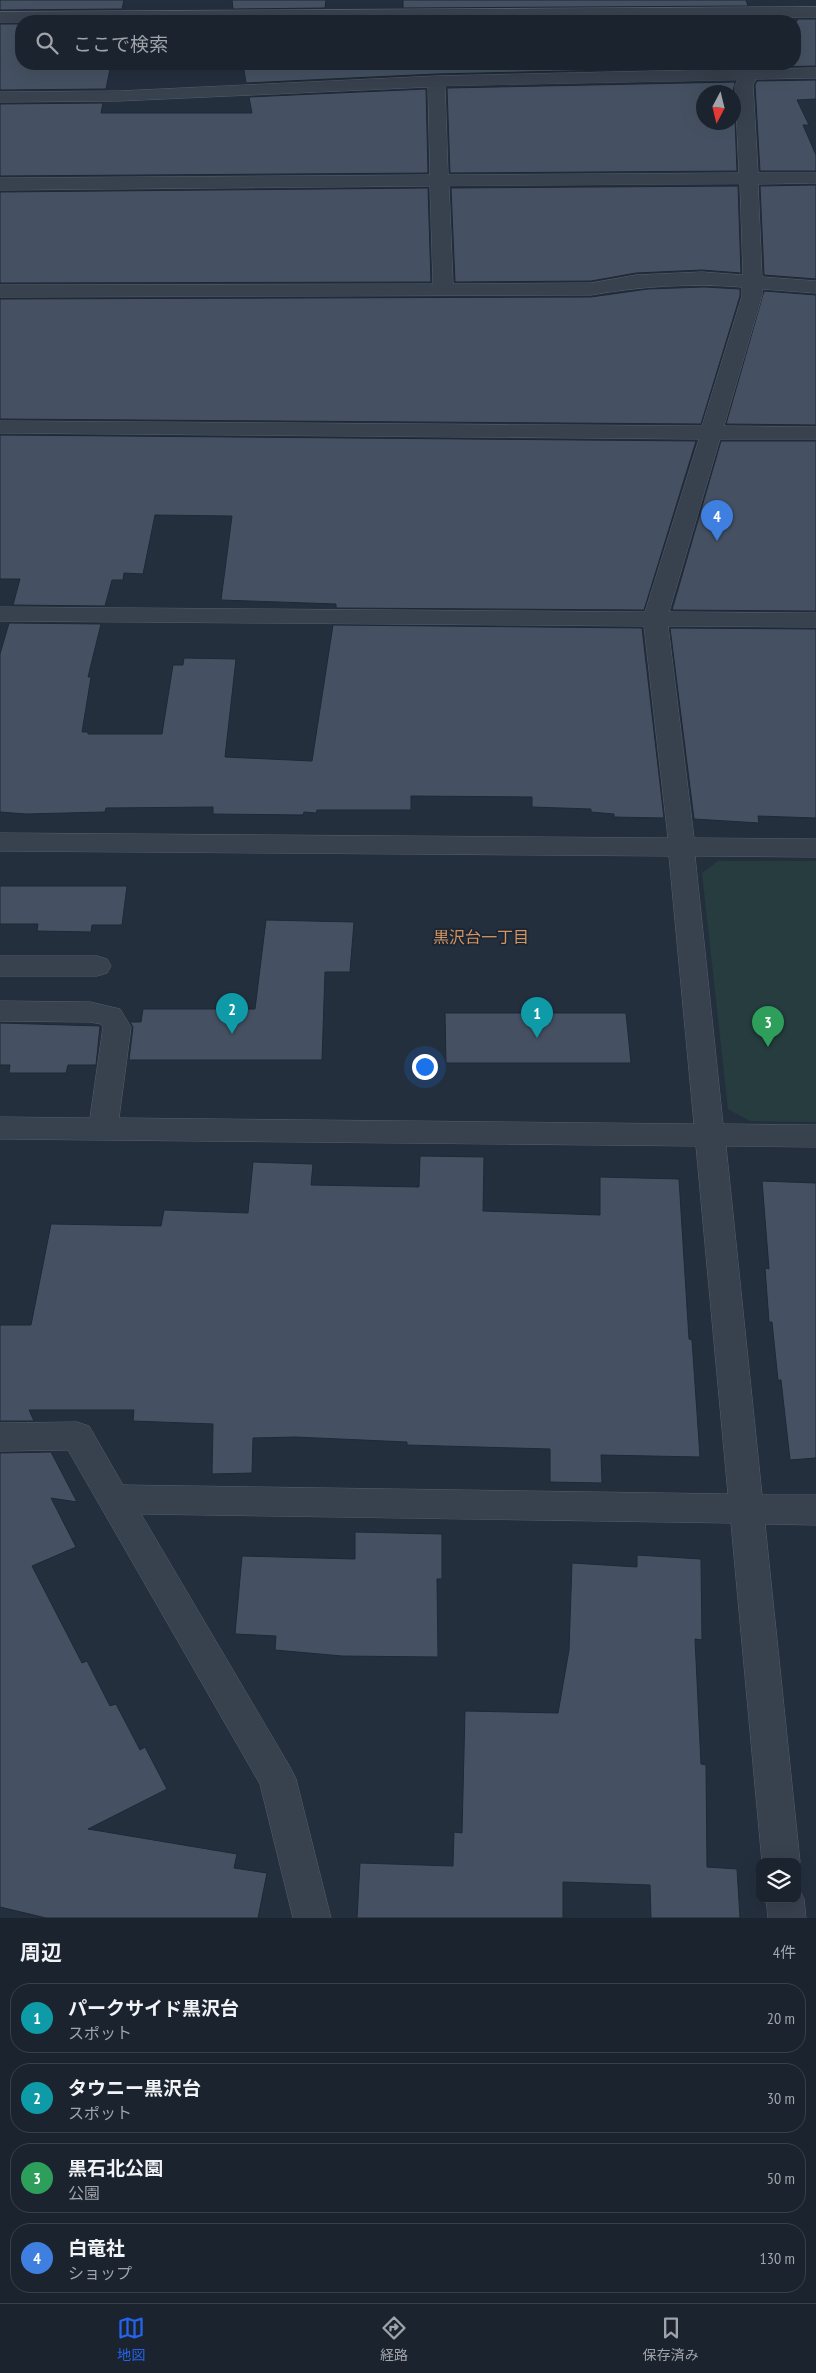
<!DOCTYPE html>
<html lang="ja">
<head>
<meta charset="utf-8">
<style>
	:root { --surface:#1b232e; --page:#282f3a; --text:#f1f3f6; --muted:#a0a4aa; --line:#39404a; --accent:#2563eb }
	body { margin:0; font-family:"PT Sans Narrow","Noto Sans JP",sans-serif; background:var(--page); color:var(--text) }
	.controls { position:absolute; right:15px; bottom:15px; display:grid; overflow:hidden; border-radius:10px; box-shadow:0 5px 20px #0002 }
	.controls button { width:45px; height:45px; display:grid; place-items:center; padding:0; border:0; border-bottom:1px solid var(--line); background:var(--surface); color:var(--text); font:25px sans-serif }
	.compass { position:absolute; left:696px; top:85px; width:45px; height:45px; border-radius:50%; background:var(--surface); box-shadow:0 5px 20px #0002; rotate:187deg }
	.you { position:absolute; left:424px; top:1066px; width:18px; height:18px; margin:-12px; border:4px solid #fff; border-radius:50%; background:#1a73e8; box-shadow:0 0 0 8px #1a73e833 }
	.badge { display:grid; place-items:center; width:32px; height:32px; border-radius:50%; background:var(--accent); color:#fff; font-size:16px; font-weight:700 }
	.pin { position:absolute; translate:-50% -41px; filter:drop-shadow(0 1px 2px #0008) }
	.pin::after { content:''; position:absolute; top:26px; width:18px; height:15px; background:inherit; clip-path:polygon(0 0,100% 0,50% 100%) }
	.list { margin:0; padding:0; list-style:none }
	h2 { display:flex; justify-content:space-between; align-items:center; height:65px; margin:0; padding:0 20px; font-size:21px }
	h2 small { font-size:16px; font-weight:400; color:var(--muted) }
	.list li { display:grid; grid-template-columns:32px 1fr auto; gap:15px; align-items:center; box-sizing:border-box; height:70px; margin:0 10px 10px; padding:0 10px; border:1px solid var(--line); border-radius:20px }
	.list b { display:block; font-size:19px; white-space:nowrap }
	.list p { margin:0; font-size:16px; white-space:nowrap; color:var(--muted) }
	.list em { font-size:16px; font-style:normal; color:var(--muted) }
	.icon { flex:none; width:28px; height:28px; fill:none; stroke:currentColor; stroke-width:2; stroke-linecap:round; stroke-linejoin:round }
	.map { position:relative; flex:none; width:816px; height:1918px; overflow:hidden }
	.search { position:absolute; background:var(--surface); box-shadow:0 5px 20px #0002; left:15px; right:15px; top:15px; height:55px; display:flex; align-items:center; gap:12px; box-sizing:border-box; padding:0 18px; border-radius:20px; color:var(--muted); font-size:19px }
	.sheet { height:385px; background:var(--surface) }
	nav { display:flex; justify-content:space-around; align-items:center; box-sizing:border-box; height:70px; border-top:1px solid var(--line); background:var(--surface); font-size:14px; color:var(--muted) }
	nav a { display:grid; justify-items:center; gap:2px }
	nav .on { color:var(--accent) }
	.map>svg:first-child { display:block }
	.green { fill:#263c3f }
	.building { fill:#455162; stroke:#1f2835 }
	.lines { fill:none; stroke-linecap:round; stroke-linejoin:round }
	.minor-casing { stroke:#565f6c; stroke-width:1 }
	.minor { fill:#38414e; fill-rule:evenodd }
	.labels { text-anchor:middle; dominant-baseline:central; stroke-width:4; stroke-linejoin:round; paint-order:stroke }
	.neighbourhood-label { font-size:16px; fill:#d59563; stroke:#1d2633 }
</style>
</head>
<body>
<div class="map">
<svg width="816" height="1918" viewBox="0 0 816 1918">
	<rect width="100%" height="100%" fill="#242f3e"/>
	<path class="green" d="M718,861H816V1122L750,1121L728,1109L702,873Z"/>
	<path class="building" d="M0,0H124L122,9L0,10Z
		M232,0H326L325,8L233,9Z
		M403,0H746L748,6L403,8Z
		M751,19L752,21H428Z
		M798,19H816V66L769,67L771,64H795V24Z
		M0,24H21V64H111L106,89L0,90Z
		M243,64H745L743,67L436,74L246,83Z
		M816,80V99L797,100L809,125H803L816,155V171H760L755,85L757,81Z
		M735,82L733,92H704V122H734V93L737,171L450,173L447,88Z
		M426,89L428,173L0,176V104L103,103L101,113H252L249,97Z
		M816,185V279L764,275L760,186Z
		M738,186L741,273L702,270L636,273L591,281L455,282L451,188Z
		M428,188L431,282L0,283V192Z
		M704,287L740,289V296L701,424L0,419V299L591,297L648,289Z
		M764,291L816,295V425L726,424Z
		M0,435L696,441L644,610L336,608V604L221,600L232,516L155,515L143,574L124,573L123,580H112L105,606L13,605L20,579H0Z
		M721,441H816V611L672,610Z
		M9,623L101,624L88,677H91L82,732H88V734H162L173,665H183L184,658L236,659L225,757L312,761L333,625L642,628L664,818L614,817V814L591,812V809L532,807V797L411,796V810H317L316,813L304,812L303,815L213,814V807L106,808L105,812L26,814L0,812V654Z
		M670,628L816,629V818L758,816L759,823L694,819Z
		M0,886H127L122,925H92L91,932L37,931L38,924H0Z
		M266,920L354,922L350,972H325L322,1060H129L133,1027L130,1022H141L143,1009H255Z
		M445,1013H626L631,1063H446Z
		M0,1023L100,1026L96,1065H68L66,1073H9L10,1065H0Z
		M420,1156L484,1157L483,1211L600,1215V1177L679,1179L689,1339L692,1340L700,1457L601,1455L602,1483L550,1482V1449L407,1445V1442L295,1437L253,1438L252,1473L212,1474L213,1424L133,1421L134,1410H29L34,1421H0V1325H31L51,1224L161,1226L164,1210L248,1213L253,1162L313,1164L311,1185L419,1187Z
		M762,1181L816,1183V1458L790,1460L781,1380H778L772,1322H769L765,1268L769,1269Z
		M51,1452L77,1502L51,1498L76,1547L32,1566L82,1663L87,1661L110,1706L116,1704L140,1750L145,1747L167,1789L88,1829L237,1854L234,1868L267,1873L258,1918H46L0,1907V1453Z
		M355,1532L442,1534V1579H437L438,1657L342,1656L275,1650L276,1636L235,1634L242,1556L355,1559Z
		M637,1555L701,1559L702,1640L695,1639L701,1764L706,1765L707,1867L737,1869L740,1918H651L650,1885L563,1882V1918H357L360,1863L453,1866L454,1832L462,1833L465,1711L558,1713L569,1650L572,1563L637,1567Z"/>
	<g class="lines">
		<defs>
			<path id="minor" d="M816,7V17L0,22V12Z
				M747,64H763L761,69L816,68V78L756,79L753,85L758,173H816V183L758,184L762,277L816,281V293L762,289V296L724,426L816,427V439H720L669,612L816,613V627L668,626L694,838L816,839V857L695,856L723,1124L816,1125V1147L726,1146L762,1495H816V1525L765,1524L800,1862L797,1869V1862H762L731,1523L141,1514L290,1767L296,1779L331,1918H293L260,1784L68,1450L0,1451V1423L77,1422L89,1426L123,1485L728,1494L696,1146L0,1139V1117L90,1118L103,1027L101,1024L90,1022L0,1021V1001L90,1002L120,1009L131,1027L119,1118L694,1124L669,856L0,851V833L668,838L644,626L0,621V607L645,612L699,439L0,433V421L702,426L742,296V287C691,283 642,286 591,295L0,297V285L433,284L430,186L0,190V178L430,175L428,87L119,101L0,102V92L119,91L436,76L744,69ZM738,80L735,85L739,173L448,175L445,86ZM740,184L743,275L702,272L636,275L591,283L453,284L449,186Z
				M0,956H97L107,959L111,966L107,973L97,976H0Z
				M797,1885L804,1899L806,1918H768L766,1899H797Z"/>
		</defs>
		<use href="#minor" class="minor-casing"/>
		<use href="#minor" class="minor"/>
	</g>
	<g class="labels">
		<g class="neighbourhood-label">
			<text x="481" y="937">黒沢台一丁目</text>
		</g>
	</g>
</svg>
<div class="controls">
<button><svg class="icon" aria-label="layers" viewBox="0 0 24 24"><path d="M12 4l9 5-9 5-9-5zM3 14l9 5 9-5"/></svg></button>
</div>
<svg class="compass" viewBox="-18 -18 36 36"><path d="M0-13l5 13h-10z" fill="#e53935"/><path d="M0 13l5-13h-10z" fill="#a0a4aa"/></svg>
<div class="you"></div>
<div class="pin badge" style="left:537px;top:1038px;background:#0f9aa8">1</div>
<div class="pin badge" style="left:232px;top:1034px;background:#0f9aa8">2</div>
<div class="pin badge" style="left:768px;top:1047px;background:#2e9e5b">3</div>
<div class="pin badge" style="left:717px;top:541px;background:#3f7fe0">4</div>
<div class="search"><svg class="icon" aria-label="search" viewBox="0 0 24 24"><circle cx="10" cy="10" r="6"/><path d="M15 15l6 6"/></svg>ここで検索</div>
</div>
<section class="sheet">
<h2>周辺<small>4件</small></h2>
<ul class="list">
<li><span class="badge" style="background:#0f9aa8">1</span><div><b>パークサイド黒沢台</b><p>スポット</p></div><em>20 m</em></li>
<li><span class="badge" style="background:#0f9aa8">2</span><div><b>タウニー黒沢台</b><p>スポット</p></div><em>30 m</em></li>
<li><span class="badge" style="background:#2e9e5b">3</span><div><b>黒石北公園</b><p>公園</p></div><em>50 m</em></li>
<li><span class="badge" style="background:#3f7fe0">4</span><div><b>白竜社</b><p>ショップ</p></div><em>130 m</em></li>
</ul>
</section>
<nav>
<a class="on"><svg class="icon" aria-label="map" viewBox="0 0 24 24"><path d="M3 6l6-2 6 2 6-2v14l-6 2-6-2-6 2zM9 4v14M15 6v14"/></svg>地図</a>
<a><svg class="icon" aria-label="directions" viewBox="0 0 24 24"><path d="M12 3l9 9-9 9-9-9zM9 14v-3h6M13 9l2 2-2 2"/></svg>経路</a>
<a><svg class="icon" aria-label="saved" viewBox="0 0 24 24"><path d="M7 4h10v16l-5-4-5 4z"/></svg>保存済み</a>
</nav>
</body>
</html>
